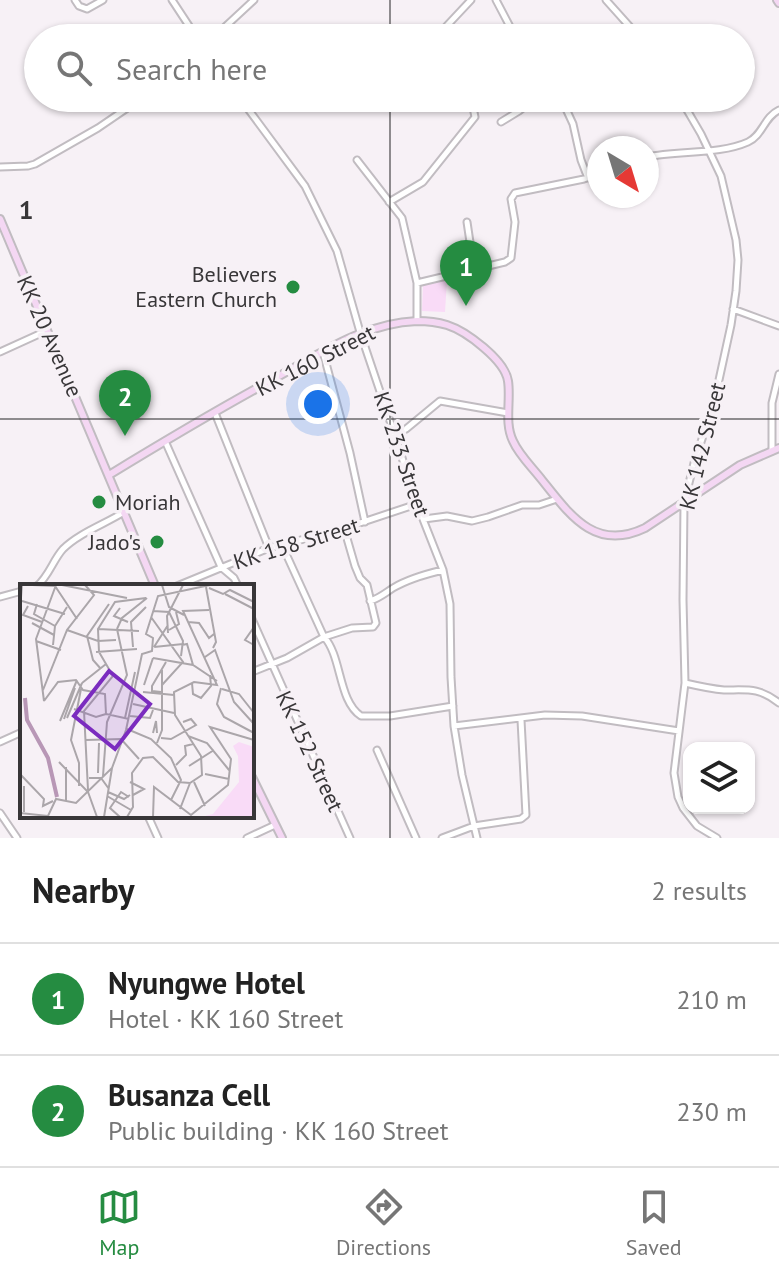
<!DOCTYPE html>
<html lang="en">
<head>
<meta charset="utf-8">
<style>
	:root { --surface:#fff; --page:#f6f6f6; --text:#222; --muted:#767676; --line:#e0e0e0; --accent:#258c41 }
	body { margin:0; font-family:"PT Sans",sans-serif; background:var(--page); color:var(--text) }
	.controls { position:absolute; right:24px; bottom:24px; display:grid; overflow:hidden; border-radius:16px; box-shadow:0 2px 6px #0004 }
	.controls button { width:72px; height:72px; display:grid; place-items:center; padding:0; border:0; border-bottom:2px solid var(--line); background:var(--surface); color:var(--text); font:40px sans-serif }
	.compass { position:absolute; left:587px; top:136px; width:72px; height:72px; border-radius:50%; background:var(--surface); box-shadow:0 2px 6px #0004; rotate:142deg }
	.you { position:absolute; left:318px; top:404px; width:28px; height:28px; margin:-20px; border:6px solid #fff; border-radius:50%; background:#1a73e8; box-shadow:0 0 0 12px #1a73e833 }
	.badge { display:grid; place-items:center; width:52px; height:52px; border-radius:50%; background:var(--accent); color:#fff; font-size:26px; font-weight:700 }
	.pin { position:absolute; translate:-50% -66px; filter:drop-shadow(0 2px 4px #0008) }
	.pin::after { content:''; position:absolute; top:42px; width:28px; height:24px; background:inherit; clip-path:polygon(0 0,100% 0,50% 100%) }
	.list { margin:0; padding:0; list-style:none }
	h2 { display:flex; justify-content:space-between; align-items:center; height:104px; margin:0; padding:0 32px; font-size:34px }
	h2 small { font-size:26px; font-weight:400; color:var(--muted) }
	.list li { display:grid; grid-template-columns:52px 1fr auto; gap:24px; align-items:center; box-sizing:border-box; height:112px; padding:0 32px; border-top:2px solid var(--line) }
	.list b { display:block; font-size:30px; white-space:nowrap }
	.list p { margin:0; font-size:26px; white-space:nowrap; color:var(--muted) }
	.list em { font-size:26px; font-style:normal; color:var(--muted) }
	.icon { flex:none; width:44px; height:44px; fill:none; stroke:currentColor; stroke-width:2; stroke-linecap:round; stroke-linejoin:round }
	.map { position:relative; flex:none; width:779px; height:838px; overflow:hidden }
	.search { position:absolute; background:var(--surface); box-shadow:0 2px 6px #0004; left:24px; right:24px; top:24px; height:88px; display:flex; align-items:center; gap:20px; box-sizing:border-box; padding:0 28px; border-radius:44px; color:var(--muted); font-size:30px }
	.sheet { height:328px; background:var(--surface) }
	nav { display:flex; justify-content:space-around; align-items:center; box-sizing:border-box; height:112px; border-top:2px solid var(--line); background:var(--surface); font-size:22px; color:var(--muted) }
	nav a { display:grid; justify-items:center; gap:4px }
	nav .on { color:var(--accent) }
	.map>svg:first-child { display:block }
	.garden { fill:#f9dbf7 }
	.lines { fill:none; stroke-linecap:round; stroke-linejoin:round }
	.street-casing { stroke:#c1bcc1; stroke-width:9 }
	.secondary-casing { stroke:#c1bcc1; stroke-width:10 }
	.street { stroke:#fff; stroke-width:5 }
	.secondary { stroke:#f4d7f3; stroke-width:6 }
	.grid { fill:none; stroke:#383638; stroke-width:2; stroke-opacity:0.55 }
	.poi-dot { fill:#258c41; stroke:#f7f1f6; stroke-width:3 }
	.labels { text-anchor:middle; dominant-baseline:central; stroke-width:7; stroke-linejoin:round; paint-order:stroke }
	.poi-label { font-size:22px; fill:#383638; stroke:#f7f1f6; text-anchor:end }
	.street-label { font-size:22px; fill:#383638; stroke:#f7f1f6 }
	.inset-river { fill:none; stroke:#b897b6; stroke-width:4 }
	.inset-road { fill:none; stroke:#aba6aa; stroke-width:2 }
	.view { fill:#7b2cbf; fill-opacity:0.15; stroke:#7b2cbf; stroke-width:4 }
	.inset-edge { fill:none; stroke:#383638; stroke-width:4 }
	.grid-label { font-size:26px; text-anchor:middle; font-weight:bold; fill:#383638; stroke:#f7f1f6; stroke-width:7; stroke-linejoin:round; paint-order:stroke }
</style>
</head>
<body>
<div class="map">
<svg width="779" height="838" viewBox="0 0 779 838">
	<rect width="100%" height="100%" fill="#f7f1f6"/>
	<path class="garden" d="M447,280L445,312L422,311L423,285Z"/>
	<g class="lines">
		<defs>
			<path id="street" d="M75,0L79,6L87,9L103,0
				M172,0L197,38
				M496,0L516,38
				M606,0L640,38
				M213,38L254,0
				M444,38L441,32L471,0
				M240,98L305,186L337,251L360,332L395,436L417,504L443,570L450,604L451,677L454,726L462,775L477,838
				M561,98L573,124L581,160L588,178
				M680,98L701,134L721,176L736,240L738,260L736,291L731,325L719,380L710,415L694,463L684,503L683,600L685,683L674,773L678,797L683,808L697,826L717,838
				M501,122L519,111L535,98
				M647,157C678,150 719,155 748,142C763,135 764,117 779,110
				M357,160L402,218L417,283
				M0,167L28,166L35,164L98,128L142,98
				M389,202L423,182L475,117L471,98
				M467,222L474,269
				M733,309L779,326
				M417,321V283L505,262L511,258L515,222L511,199L515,193L584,179L599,174
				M0,352L46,331
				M323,352L350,453L365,522
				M215,413L269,548
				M395,436L406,429L440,401L508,413
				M165,441L221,567L234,578L238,586
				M772,451V403L779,374
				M424,519L447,516L472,521L488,517L522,505H539L557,499
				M344,528L355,566L360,578L367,585L376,623L373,627L352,628L324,637C342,656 338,701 361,716H390L453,706
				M37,586C49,576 53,560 63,549C79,533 105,524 124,512
				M177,586L269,548L336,531L417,504
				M0,597L22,591
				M370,601C380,598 385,593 393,588C408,579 426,574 443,570
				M252,619L350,838
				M252,672L287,658L324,637L282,545
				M685,683C698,686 711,689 724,690C747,690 759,687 779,703
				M454,726L545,715L582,716L679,731
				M0,742L22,732
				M377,750L416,838
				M0,813L17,838
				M148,816L158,838
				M247,838L275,825
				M442,838L474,826L521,819L526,815L521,720"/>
			<path id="secondary" d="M777,0L779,3
				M0,219L155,586
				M109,475C163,442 217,410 272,380C318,355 363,323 417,321C427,321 437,322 447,325C466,331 505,360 508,381C511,400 504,423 513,441C519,455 532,467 542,480C570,515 595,552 645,528L740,465L779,448
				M252,777L282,838"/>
		</defs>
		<use href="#street" class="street-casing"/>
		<use href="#secondary" class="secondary-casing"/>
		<use href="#street" class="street"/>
		<use href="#secondary" class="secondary"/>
	</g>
	<path class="grid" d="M390,0V38M390,98V838M0,419H779"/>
	<g class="poi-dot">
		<circle cx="293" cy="287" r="8"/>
		<circle cx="99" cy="502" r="8"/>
		<circle cx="157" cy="542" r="8"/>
	</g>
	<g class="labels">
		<g class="poi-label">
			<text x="277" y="274">Believers<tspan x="277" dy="25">Eastern Church</tspan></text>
			<text x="115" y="502" text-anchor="start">Moriah</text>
			<text x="141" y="542">Jado's</text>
		</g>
		<g class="street-label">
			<text transform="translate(50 336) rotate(66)">KK 20 Avenue</text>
			<text transform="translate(315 360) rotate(-27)">KK 160 Street</text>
			<text transform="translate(702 446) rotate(-76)">KK 142 Street</text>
			<text transform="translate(402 454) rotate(71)">KK 233 Street</text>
			<text transform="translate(296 543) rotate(-17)">KK 158 Street</text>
			<text transform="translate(310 751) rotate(65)">KK 152 Street</text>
		</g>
	</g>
	<g transform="translate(20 584)">
		<rect width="234" height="234" fill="#f7f1f6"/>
		<path d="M219,158L234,163V233H181L193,230L219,198L218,172L213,162Z" fill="#f9dbf7"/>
		<path class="inset-river" d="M5,114L7,136L28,174L37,213"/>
		<path class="inset-road" d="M12,1L36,2M42,1L107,14M142,1L149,23L164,31M35,2L57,35M186,3L196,58L193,64M189,4L203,10L210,6L234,18M205,10L234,25M2,17L45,30M17,20L14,30L35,42M8,22L3,31L22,38M100,24L94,32L108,38M0,26L2,1M133,27L149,28L163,57L161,72M131,33L163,78L142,101M168,38L179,39L189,54L194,50M12,39L34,51M234,43L225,56L234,61M78,45L119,47M97,45L102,34L127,14M47,46L78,57L96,56M149,46L159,40L156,28M148,49L147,32L163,1M16,57L41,66M33,61L35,42L47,23M162,61L167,60L173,81M113,63L111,38L126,23M134,63L163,60M134,63L148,41M76,68L117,65M185,73L195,66L214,118L234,140M133,74L173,81L197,97M81,85L73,76L67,52L89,20M62,99L86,80M172,99L173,110L181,114L191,102L190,91M124,101L133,74M201,104L197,120L204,133L234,149M202,105L219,110L234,129M23,106L47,46L74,11L65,1M123,108L154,111M141,108L132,107V102L146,78M24,117L38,98L56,96L63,106L85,110L86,130L109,135M24,117L16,55L36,1M113,120L154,129M54,125L76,133L86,130M110,132L130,134L133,126M47,134L62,99M105,134L115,88M44,135L55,104M40,137L57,96M107,145L131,155L151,174L161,196L151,216M133,149L136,137L137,149M168,152L187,159L209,186M141,154L151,155L176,141L171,135L163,138M66,156L101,155L119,175M137,159L142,146V86M39,178L68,208L77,233M156,181L166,171L165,162L173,160M169,182L194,166M78,189L79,159M0,190L24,215L23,222L33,217M185,190L209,195M83,192L87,138L107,91L97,45M69,194H81L89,205M110,198L124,205L113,211M174,198L185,222M59,202V179L51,156L61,105M68,206L64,127L93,92L79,68L78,45L95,18L126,14M88,208L104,215L110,211M87,212L111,226M46,217V183M160,225L170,199M4,228V202M0,229L28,232L36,215L56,219L92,184L106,146L122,70L132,67L133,54L126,50L138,12L190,1M84,233L92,184M100,233L90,224L101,208L109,213M107,233L113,223L112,189L123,174L133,173L158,198L170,199L182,191L181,172L155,131L154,108L174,98L197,101L163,27L189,26M133,233L134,203L171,231L208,201L211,175L190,143L234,156"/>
		<path class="view" d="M89,87L130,120L95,165L54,132Z"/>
		<rect width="234" height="234" class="inset-edge"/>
	</g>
	<g class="grid-label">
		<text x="26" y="219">1</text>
	</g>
</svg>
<div class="controls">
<button><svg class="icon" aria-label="layers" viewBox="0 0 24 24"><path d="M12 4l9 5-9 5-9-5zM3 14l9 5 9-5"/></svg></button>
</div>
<svg class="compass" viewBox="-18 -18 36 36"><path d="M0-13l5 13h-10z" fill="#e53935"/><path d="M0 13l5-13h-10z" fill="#767676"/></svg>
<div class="you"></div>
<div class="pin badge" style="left:466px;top:306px">1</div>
<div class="pin badge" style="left:125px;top:436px">2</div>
<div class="search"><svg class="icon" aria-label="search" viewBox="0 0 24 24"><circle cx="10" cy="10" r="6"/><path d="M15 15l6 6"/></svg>Search here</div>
</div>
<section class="sheet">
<h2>Nearby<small>2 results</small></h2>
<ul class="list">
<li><span class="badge">1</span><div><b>Nyungwe Hotel</b><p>Hotel · KK 160 Street</p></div><em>210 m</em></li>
<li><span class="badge">2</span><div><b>Busanza Cell</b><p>Public building · KK 160 Street</p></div><em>230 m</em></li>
</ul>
</section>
<nav>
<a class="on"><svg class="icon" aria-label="map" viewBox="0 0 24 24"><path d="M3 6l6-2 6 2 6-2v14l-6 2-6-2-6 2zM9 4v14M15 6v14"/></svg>Map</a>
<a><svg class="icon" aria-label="directions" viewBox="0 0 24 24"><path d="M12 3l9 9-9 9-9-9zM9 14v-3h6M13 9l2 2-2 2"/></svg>Directions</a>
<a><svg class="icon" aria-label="saved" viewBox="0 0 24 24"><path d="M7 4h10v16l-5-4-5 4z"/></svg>Saved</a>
</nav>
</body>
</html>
